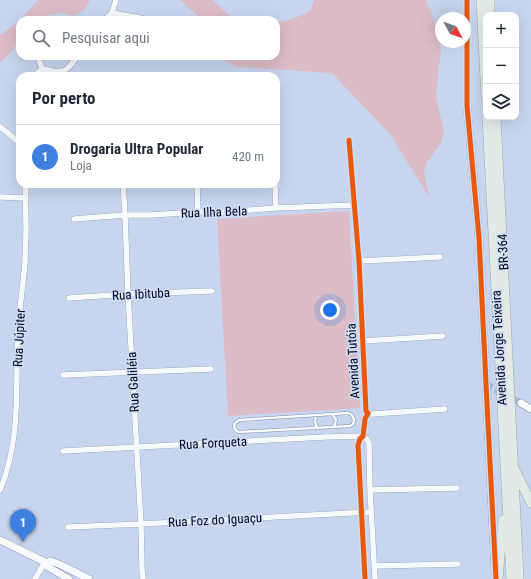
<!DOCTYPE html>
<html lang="pt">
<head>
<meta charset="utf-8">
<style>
	:root { --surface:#fff; --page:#f6f6f7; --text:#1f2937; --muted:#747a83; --line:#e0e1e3; --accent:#485166 }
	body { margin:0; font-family:"Roboto Condensed",sans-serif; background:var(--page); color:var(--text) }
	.controls { position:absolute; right:12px; top:12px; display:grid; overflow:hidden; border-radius:8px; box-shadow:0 4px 16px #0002 }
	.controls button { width:36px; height:36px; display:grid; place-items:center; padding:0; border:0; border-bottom:1px solid var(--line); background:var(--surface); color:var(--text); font:20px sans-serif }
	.compass { position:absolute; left:435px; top:12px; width:36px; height:36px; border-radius:50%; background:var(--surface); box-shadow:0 4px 16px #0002; rotate:131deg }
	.you { position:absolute; left:330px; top:310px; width:14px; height:14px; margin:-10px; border:3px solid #fff; border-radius:50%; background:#1a73e8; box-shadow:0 0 0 6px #1a73e833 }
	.badge { display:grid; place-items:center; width:26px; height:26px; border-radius:50%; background:var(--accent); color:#fff; font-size:13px; font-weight:700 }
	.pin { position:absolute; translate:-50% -33px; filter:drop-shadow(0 1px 2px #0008) }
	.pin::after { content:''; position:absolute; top:21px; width:14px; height:12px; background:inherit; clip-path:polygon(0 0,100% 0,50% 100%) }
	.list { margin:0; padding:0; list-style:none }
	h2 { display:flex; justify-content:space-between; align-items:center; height:52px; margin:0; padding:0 16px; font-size:17px }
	h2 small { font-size:13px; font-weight:400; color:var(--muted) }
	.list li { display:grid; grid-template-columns:26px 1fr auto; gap:12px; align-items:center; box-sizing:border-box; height:64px; padding:0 16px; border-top:1px solid var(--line) }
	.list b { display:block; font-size:15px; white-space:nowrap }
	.list p { margin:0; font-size:13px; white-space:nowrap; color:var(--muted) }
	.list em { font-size:13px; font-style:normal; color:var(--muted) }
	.icon { flex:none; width:22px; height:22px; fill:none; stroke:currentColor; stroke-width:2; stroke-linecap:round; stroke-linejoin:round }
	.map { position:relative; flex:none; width:531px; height:579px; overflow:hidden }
	.search { position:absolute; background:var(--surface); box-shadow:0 4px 16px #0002; left:16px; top:16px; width:264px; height:44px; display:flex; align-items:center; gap:10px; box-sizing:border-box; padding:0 14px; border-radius:12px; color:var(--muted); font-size:15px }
	.panel { position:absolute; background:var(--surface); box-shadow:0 4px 16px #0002; left:16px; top:72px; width:264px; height:116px; border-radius:12px }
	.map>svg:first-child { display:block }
	.green { fill:#dcbcc6 }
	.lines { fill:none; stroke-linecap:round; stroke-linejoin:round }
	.tertiary-tunnel { stroke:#aab7cf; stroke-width:7; stroke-dasharray:7 3.5; stroke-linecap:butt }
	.service-casing { stroke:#838fa4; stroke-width:3.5 }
	.minor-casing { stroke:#838fa4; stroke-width:6 }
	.tertiary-casing { stroke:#838fa4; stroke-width:8 }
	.trunk-casing { stroke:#9cabae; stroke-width:10 }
	.service { stroke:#f7f9fc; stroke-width:2.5 }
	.minor { stroke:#f7f9fc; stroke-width:5.5 }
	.tertiary { stroke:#f7f9fc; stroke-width:7 }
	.trunk { stroke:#e2eae6; stroke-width:9 }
	.cycleway-casing { stroke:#d0ddf5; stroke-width:8 }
	.cycleway { stroke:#e8590c; stroke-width:5 }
	.labels { text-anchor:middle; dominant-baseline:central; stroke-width:3; stroke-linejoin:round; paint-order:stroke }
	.street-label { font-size:13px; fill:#030a1d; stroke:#d0ddf5 }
</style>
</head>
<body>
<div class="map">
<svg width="531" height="579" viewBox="0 0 531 579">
	<rect width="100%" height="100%" fill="#c7d5ee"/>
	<path class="green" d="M38,0H90L84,10L74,16L62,13L38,17L34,20H20C20,24 20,29 20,33C19,45 9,55 0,62V35C15,25 27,13 38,0Z
		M180,0H212L231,17L238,20H206L199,17Z
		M314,0H426L435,24L441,48L436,96L444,131L441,143L427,162L424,173L429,197L390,134L332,73L238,67L215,56H276V22C289,21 300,17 311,10Z
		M349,211L360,408L228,416L217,219Z"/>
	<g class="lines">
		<path class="tertiary-tunnel" d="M486,384L521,403"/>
		<defs>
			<path id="service" d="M348,413L352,415L354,420L353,424L350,426L239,432C235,431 233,427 235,423L239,420Z
				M316,415L315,422L317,428
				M333,415L336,420L334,427"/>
			<path id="minor" d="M112,13L151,20
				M104,20L112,13L116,0
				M38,56L42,69
				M34,76L42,69C47,69 52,71 58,72C67,72 73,63 77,56
				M0,127L20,143
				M349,140L359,261L366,411L368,413L365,419L363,436L360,439L358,445L365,579
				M123,184L125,215L128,294L141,524L142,570L143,579
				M197,184L198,212
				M275,184L276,208
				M0,197L26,198
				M74,219L125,215H151L198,212H225L276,208L354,205
				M359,261L440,257
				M69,298L128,294L212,291
				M363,341L443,336
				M63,375L211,369
				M368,413L372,414L445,409
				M363,436L366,438L369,443L370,490L375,579
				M63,451L325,437L363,436
				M0,490C22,438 15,381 18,327C20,306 23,285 25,263C25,252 26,241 26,230C26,214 25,199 26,184
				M370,490L457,488
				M68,527L141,524L371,512
				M374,566L458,564
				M35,579L45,562"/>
			<path id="tertiary" d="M467,0V106L479,238L486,384L495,571
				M521,403L531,409
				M0,540L47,563V566L48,567L69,579
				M47,563L51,561L61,565L89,579"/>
			<path id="trunk" d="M481,0L486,97
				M490,0V15
				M487,117L511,579
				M496,117L519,579
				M515,470L531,503
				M498,579L503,520"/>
		</defs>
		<use href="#service" class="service-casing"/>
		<use href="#minor" class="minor-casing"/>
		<use href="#tertiary" class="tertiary-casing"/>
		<use href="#trunk" class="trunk-casing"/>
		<use href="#service" class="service"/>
		<use href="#minor" class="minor"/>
		<use href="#tertiary" class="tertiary"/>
		<use href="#trunk" class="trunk"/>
		<defs>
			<path id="cycleway" d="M467,0V106L479,238L486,384L496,579
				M349,140L359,261L366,411L368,413L365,419L363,436L360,439L358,445L365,579"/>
		</defs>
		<use href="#cycleway" class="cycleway-casing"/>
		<use href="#cycleway" class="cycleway"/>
	</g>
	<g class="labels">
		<g class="street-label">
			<text transform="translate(214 212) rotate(-2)">Rua Ilha Bela</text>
			<text transform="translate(503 252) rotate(-93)">BR-364</text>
			<text transform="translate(141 294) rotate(-3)">Rua Ibituba</text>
			<text transform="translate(19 338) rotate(-87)">Rua Júpiter</text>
			<text transform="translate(499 348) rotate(-93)">Avenida Jorge Teixeira</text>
			<text transform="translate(353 361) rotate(-93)">Avenida Tutóia</text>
			<text transform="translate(133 382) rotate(-93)">Rua Galiléia</text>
			<text transform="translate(213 443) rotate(-3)">Rua Forqueta</text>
			<text transform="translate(215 520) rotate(-3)">Rua Foz do Iguaçu</text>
		</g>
	</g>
</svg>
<div class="controls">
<button>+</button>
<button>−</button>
<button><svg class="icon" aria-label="layers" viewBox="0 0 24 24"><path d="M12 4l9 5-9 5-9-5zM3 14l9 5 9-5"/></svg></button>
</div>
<svg class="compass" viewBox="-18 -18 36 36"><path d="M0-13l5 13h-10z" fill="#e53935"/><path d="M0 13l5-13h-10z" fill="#747a83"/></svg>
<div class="you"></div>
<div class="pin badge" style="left:23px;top:542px;background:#3f7fe0">1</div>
<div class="search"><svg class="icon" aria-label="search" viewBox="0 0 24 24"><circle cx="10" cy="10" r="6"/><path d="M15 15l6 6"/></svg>Pesquisar aqui</div>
<section class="panel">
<h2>Por perto<small></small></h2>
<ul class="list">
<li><span class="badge" style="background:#3f7fe0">1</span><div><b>Drogaria Ultra Popular</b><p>Loja</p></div><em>420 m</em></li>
</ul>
</section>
</div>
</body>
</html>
